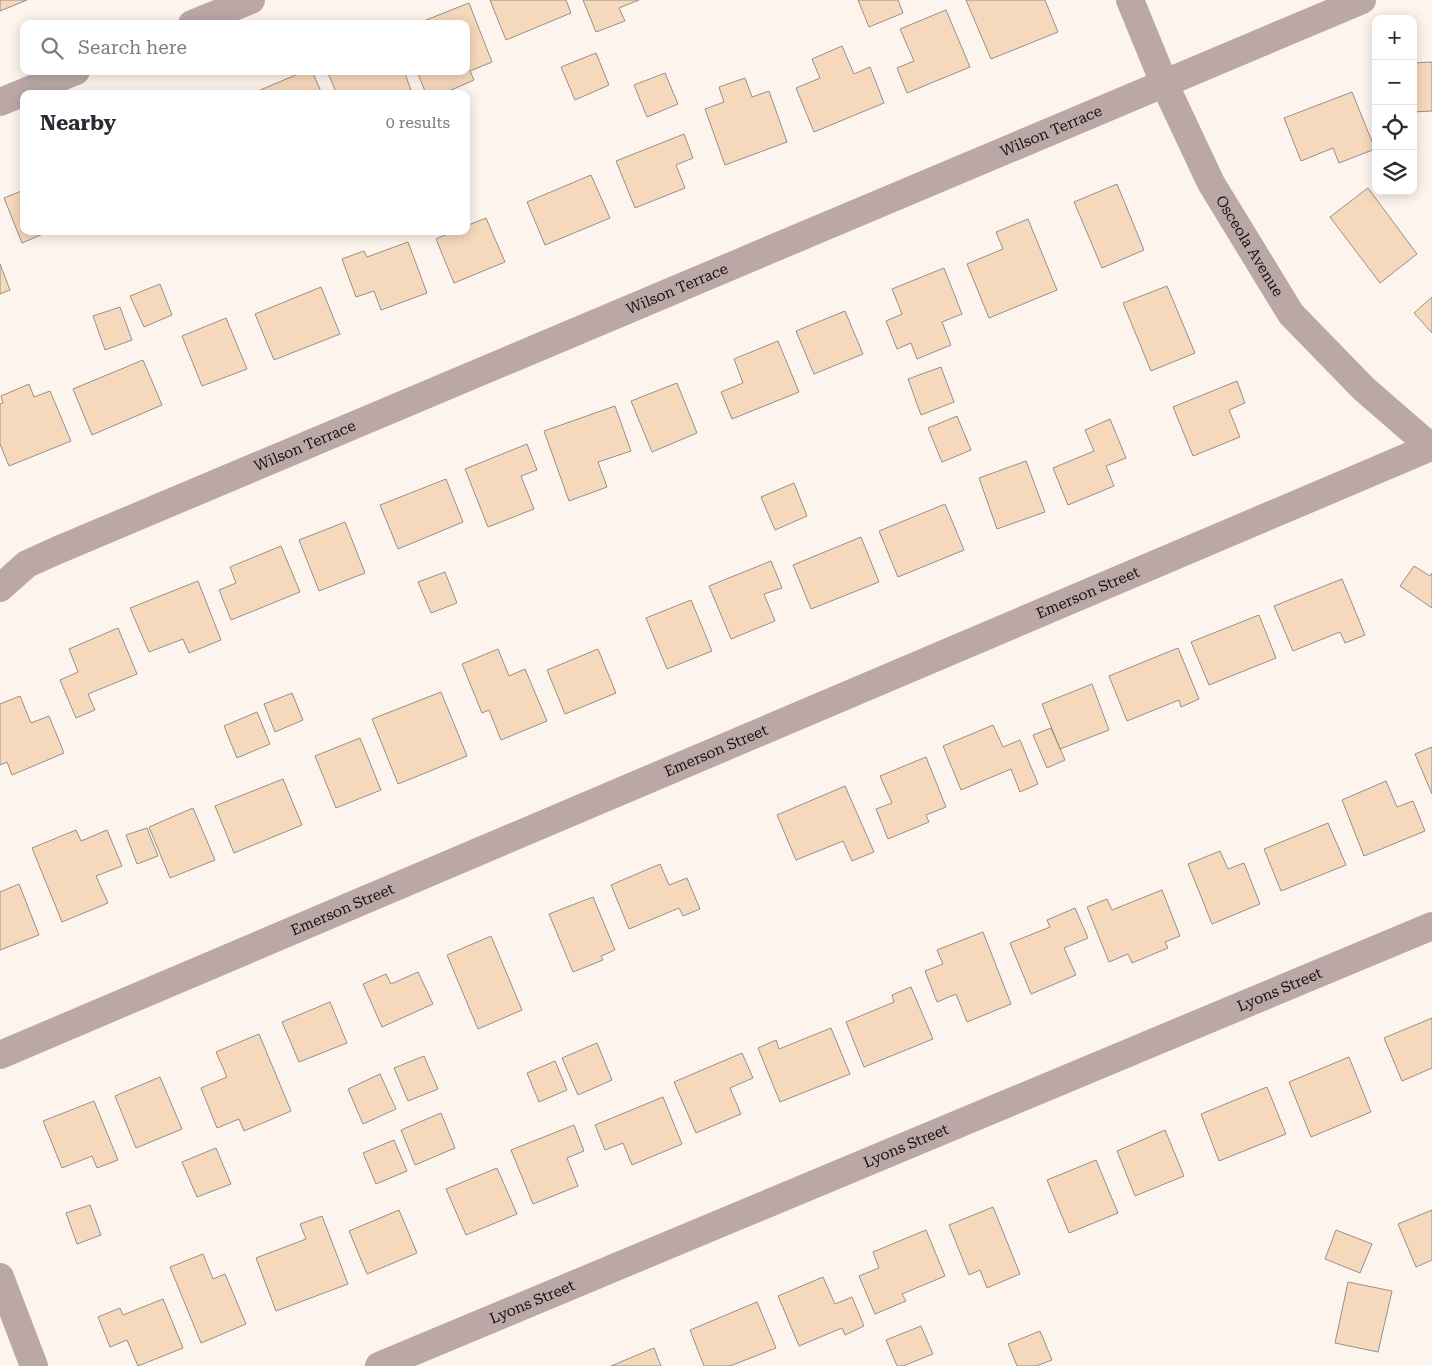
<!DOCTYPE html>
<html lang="en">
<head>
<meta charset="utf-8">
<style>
	:root { --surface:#fff; --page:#f7f7f7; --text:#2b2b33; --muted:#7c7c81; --line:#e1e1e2 }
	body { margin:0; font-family:"Roboto Serif",serif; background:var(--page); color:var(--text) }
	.controls { position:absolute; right:15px; top:15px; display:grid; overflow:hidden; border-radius:10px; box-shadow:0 2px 12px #0003 }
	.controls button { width:45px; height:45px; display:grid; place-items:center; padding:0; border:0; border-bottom:1px solid var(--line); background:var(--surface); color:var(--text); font:25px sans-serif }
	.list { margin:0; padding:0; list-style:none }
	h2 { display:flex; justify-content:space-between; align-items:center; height:65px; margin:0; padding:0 20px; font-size:21px }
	h2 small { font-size:16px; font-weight:400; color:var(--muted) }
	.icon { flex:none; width:28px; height:28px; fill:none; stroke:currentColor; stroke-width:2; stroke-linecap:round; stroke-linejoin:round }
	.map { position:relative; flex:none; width:1432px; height:1366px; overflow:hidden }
	.search { position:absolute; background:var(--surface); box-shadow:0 2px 12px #0003; left:20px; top:20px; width:450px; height:55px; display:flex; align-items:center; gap:12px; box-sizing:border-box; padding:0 18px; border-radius:10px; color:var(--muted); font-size:19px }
	.panel { position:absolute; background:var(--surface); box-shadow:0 2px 12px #0003; left:20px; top:90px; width:450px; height:145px; border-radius:10px }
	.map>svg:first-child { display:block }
	.building { fill:#f6d8bd; stroke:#989089 }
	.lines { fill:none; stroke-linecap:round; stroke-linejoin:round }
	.minor { stroke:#bba8a6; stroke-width:28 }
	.labels { text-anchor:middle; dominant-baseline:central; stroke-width:5; stroke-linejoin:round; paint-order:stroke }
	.street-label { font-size:15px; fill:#14120f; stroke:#fff }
</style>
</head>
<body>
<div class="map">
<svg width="1432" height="1366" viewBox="0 0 1432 1366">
	<rect width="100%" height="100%" fill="#fdf5ed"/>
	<path class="building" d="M0,0H27L0,11Z
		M490,0H566L571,13L506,40Z
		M583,0H639L619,8L625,21L596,32Z
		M858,0H898L903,13L869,27Z
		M966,0H1045L1058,32L991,59Z
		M469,3L492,62L470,71L474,80L442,94H426L417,71H466V24H416Z
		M946,10L970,67L907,93L897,68L914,61L900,29Z
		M842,46L854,74L870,67L884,103L814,132L796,88L820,78L812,59Z
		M596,53L609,85L575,100L561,67Z
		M1432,62V111L1413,112V63Z
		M305,71H312L322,94H251Z
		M327,71H404L411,90L402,94H337Z
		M665,73L678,104L647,117L634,85Z
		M745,78L752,97L769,91L787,142L725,165L705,109L724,102L719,87Z
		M1352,92L1375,149L1339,163L1333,148L1301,161L1284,118Z
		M684,134L693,158L676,165L685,188L635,208L616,161Z
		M591,175L610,218L545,245L527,202Z
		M1117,184L1144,250L1102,268L1074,202Z
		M1368,188L1417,254L1380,283L1330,217Z
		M24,190V231H50L22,243L4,198Z
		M486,218L505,262L454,283L436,239L454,231H466V226Z
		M1028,219L1057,290L989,318L967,264L1003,249L996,232Z
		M408,242L427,293L381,310L374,291L356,297L342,259L364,251L367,257Z
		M0,264L10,290L0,294Z
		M944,268L962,314L942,322L951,345L917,359L911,343L897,349L886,321L902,314L892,289Z
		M160,284L172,315L144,327L130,296Z
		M1167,286L1195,353L1151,371L1123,303Z
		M321,287L340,334L274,360L255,314Z
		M1432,297V333L1414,313Z
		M120,307L132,340L105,350L93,316Z
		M845,311L863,354L814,374L796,331Z
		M226,318L247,369L202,386L182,336Z
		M778,341L799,392L732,419L721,392L743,383L734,359Z
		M143,360L162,405L92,435L73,389Z
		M941,367L954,402L921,415L908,379Z
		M1237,381L1245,403L1229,410L1240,437L1193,456L1173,407Z
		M677,383L697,433L652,452L631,401Z
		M29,384L34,397L50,391L71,441L9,466L0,444V404L3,403L1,396Z
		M615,406L631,451L598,462L607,487L569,501L544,431Z
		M957,416L971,450L942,462L928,428Z
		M1110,419L1126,458L1106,466L1114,486L1068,505L1053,468L1094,451L1085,430Z
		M527,444L537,470L521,476L534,509L488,527L465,469Z
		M1026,461L1045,512L997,529L979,478Z
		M446,479L463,522L398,549L380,505Z
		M794,483L807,516L775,530L761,497Z
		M945,504L964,550L898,577L879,531Z
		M345,522L365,573L319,591L299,540Z
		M861,537L879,582L811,609L793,565Z
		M281,546L300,592L231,620L219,590L236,583L230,567Z
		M771,561L782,588L764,594L775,621L731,639L709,586Z
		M1414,566L1430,576L1432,573V608L1400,586Z
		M445,572L457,603L431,613L418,582Z
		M1342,579L1365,635L1345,643L1340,632L1293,651L1274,606Z
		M198,581L221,640L189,653L183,639L149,652L130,608Z
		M691,600L712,651L667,669L646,618Z
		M1259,615L1276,658L1209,685L1191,642Z
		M118,628L137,674L88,694L95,710L76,718L60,680L78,672L69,649Z
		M1178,648L1199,699L1181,707L1179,700L1127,721L1109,676Z
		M498,649L509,676L525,669L547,721L501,740L489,710L482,713L462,664Z
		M598,649L616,693L565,714L547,670Z
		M1092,684L1109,730L1060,749L1042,704Z
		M441,692L467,756L398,784L372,719Z
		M292,693L303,720L275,732L264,704Z
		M20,696L31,723L49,716L64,753L12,775L7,762L0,765V704Z
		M257,712L270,744L237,758L224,726Z
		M993,725L1003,747L1020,740L1038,784L1020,792L1011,769L961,790L943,746Z
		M1051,728L1065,760L1047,768L1033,735Z
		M360,738L381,790L336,808L315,756Z
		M1432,747V794L1415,754Z
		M926,757L946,807L926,815L929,822L888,839L876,809L892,803L880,776Z
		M283,779L302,825L234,853L215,806Z
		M1386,781L1397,807L1413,801L1425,831L1364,856L1342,800Z
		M845,786L874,852L852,861L843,841L796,860L777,815Z
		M193,808L215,860L170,878L149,827Z
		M1328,823L1346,865L1281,891L1264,849Z
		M147,828L158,856L137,864L126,835Z
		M76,830L81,841L107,830L122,866L96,876L108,903L62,922L32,848Z
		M1220,851L1228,869L1244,863L1260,904L1212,924L1188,864Z
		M660,864L669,885L687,878L700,909L683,916L679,908L629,929L611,885Z
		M19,884L39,935L0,950V892Z
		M1162,890L1180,936L1165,942L1168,948L1132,963L1128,954L1109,962L1087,907L1107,899L1112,910Z
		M593,897L615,950L601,956L603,960L573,972L549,914Z
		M1075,908L1088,938L1064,948L1076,975L1031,994L1010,943L1050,927L1047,920Z
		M983,932L1011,1004L967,1022L956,994L937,1002L925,971L943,964L937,950Z
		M491,936L522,1010L478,1029L447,955Z
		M418,972L433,1004L382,1027L363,984L386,974L391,984Z
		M911,987L933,1039L864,1067L846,1022L894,1002L892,995Z
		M330,1002L347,1043L299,1062L282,1022Z
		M1432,1018V1068L1402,1081L1384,1038Z
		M831,1028L850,1074L780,1102L758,1048L776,1040L779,1049Z
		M259,1034L291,1111L244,1131L239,1119L217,1128L201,1088L227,1077L216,1052Z
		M597,1043L612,1080L578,1095L562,1058Z
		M742,1053L753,1078L730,1088L741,1114L696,1133L674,1082Z
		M424,1056L438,1089L408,1101L394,1068Z
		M1349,1057L1371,1112L1311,1137L1289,1082Z
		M555,1061L567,1090L539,1102L527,1073Z
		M380,1074L396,1109L363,1124L348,1089Z
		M160,1077L182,1129L136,1148L115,1096Z
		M1267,1087L1286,1134L1219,1161L1201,1114Z
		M663,1097L682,1144L632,1165L623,1143L605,1150L595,1125Z
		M94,1101L118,1160L97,1168L92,1156L62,1168L43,1121Z
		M441,1113L455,1148L415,1165L401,1130Z
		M574,1125L584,1151L567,1158L578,1186L533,1204L511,1150Z
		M1165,1130L1184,1176L1135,1196L1117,1151Z
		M394,1140L407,1171L376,1184L363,1153Z
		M216,1148L231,1184L197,1197L182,1162Z
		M1096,1160L1118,1213L1069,1233L1047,1180Z
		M497,1168L517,1214L466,1235L446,1189Z
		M90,1205L101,1235L77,1244L66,1213Z
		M993,1207L1020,1274L987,1288L980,1270L969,1275L949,1225Z
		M399,1210L417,1253L367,1274L349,1231Z
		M1432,1210V1260L1416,1267L1398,1224Z
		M322,1216L348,1284L276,1311L256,1258L306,1239L300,1224Z
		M926,1230L945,1276L902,1294L906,1301L875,1314L859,1276L879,1268L873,1252Z
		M1336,1230L1372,1244L1360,1273L1325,1259Z
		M203,1254L213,1279L225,1274L246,1324L201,1343L170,1267Z
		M823,1277L835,1304L852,1297L864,1326L845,1335L842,1328L799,1346L778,1296Z
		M1348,1282L1392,1291L1378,1352L1335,1343Z
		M163,1299L183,1348L138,1366L127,1340L110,1347L98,1317L120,1308L123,1315Z
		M757,1302L776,1348L730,1366H704L690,1330Z
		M921,1326L933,1354L903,1366H897L886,1340Z
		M1040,1331L1052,1360L1036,1366H1017L1008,1344Z
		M654,1348L661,1366H611Z"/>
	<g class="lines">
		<g class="minor">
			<path id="s1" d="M1130,0L1164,83L1211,183L1291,314L1364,389L1432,448"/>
			<path d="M192,24L251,0"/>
			<path d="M0,102L76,71"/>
			<path id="s2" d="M0,588L27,564L58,550L1362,0"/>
			<path id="s3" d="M0,1055L1431,447"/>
			<path d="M0,1277L34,1366"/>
			<path id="s4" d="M379,1366L1432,926"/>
		</g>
	</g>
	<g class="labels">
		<g class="street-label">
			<text stroke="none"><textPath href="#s2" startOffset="1148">Wilson Terrace</textPath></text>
			<text stroke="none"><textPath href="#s1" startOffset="274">Osceola Avenue</textPath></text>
			<text stroke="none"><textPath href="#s2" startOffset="742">Wilson Terrace</textPath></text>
			<text stroke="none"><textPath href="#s2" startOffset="338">Wilson Terrace</textPath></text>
			<text stroke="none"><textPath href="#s3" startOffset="1182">Emerson Street</textPath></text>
			<text stroke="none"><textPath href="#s3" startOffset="778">Emerson Street</textPath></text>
			<text stroke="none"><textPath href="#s3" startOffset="372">Emerson Street</textPath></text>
			<text stroke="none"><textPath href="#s4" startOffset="976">Lyons Street</textPath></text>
			<text stroke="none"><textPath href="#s4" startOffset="571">Lyons Street</textPath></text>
			<text stroke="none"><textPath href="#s4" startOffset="166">Lyons Street</textPath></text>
		</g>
	</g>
</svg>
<div class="controls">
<button>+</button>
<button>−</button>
<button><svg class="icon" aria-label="locate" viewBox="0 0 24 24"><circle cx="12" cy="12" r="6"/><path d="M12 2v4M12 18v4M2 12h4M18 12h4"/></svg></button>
<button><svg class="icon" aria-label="layers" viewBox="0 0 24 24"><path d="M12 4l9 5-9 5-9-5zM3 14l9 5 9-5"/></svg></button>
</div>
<div class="search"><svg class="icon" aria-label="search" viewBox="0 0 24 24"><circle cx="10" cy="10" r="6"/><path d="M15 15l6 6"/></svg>Search here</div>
<section class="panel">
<h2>Nearby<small>0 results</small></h2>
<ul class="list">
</ul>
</section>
</div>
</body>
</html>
